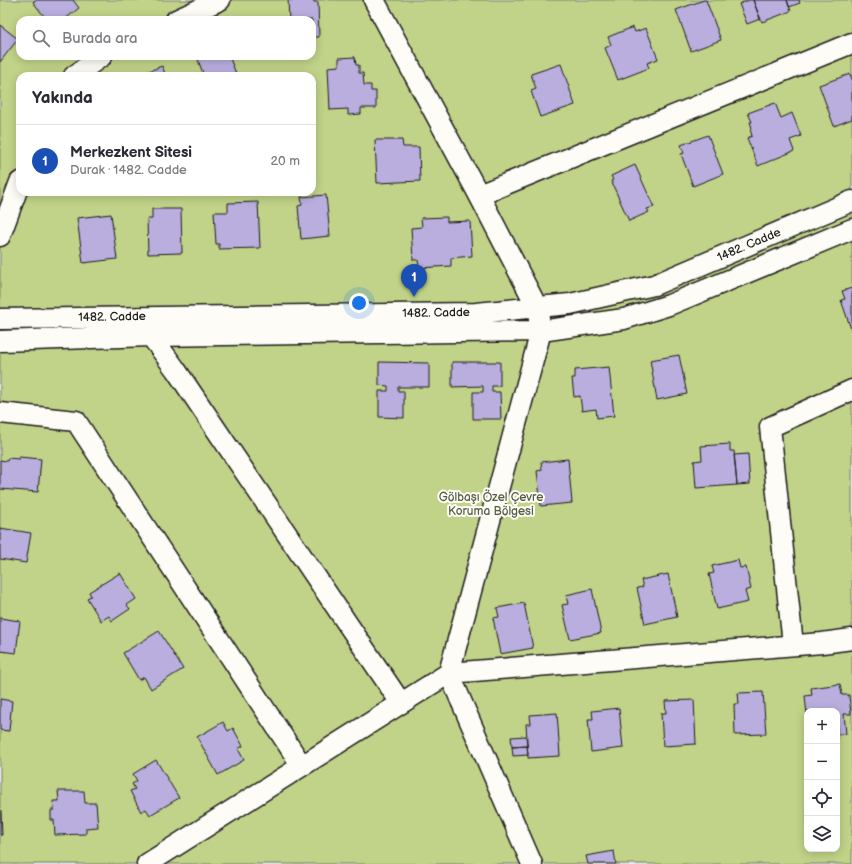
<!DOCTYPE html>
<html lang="tr">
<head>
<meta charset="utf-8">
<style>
	:root { --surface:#fff; --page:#f2f2f3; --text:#2b2b33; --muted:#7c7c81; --line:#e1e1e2; --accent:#1f6fb2 }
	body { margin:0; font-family:"Balsamiq Sans",sans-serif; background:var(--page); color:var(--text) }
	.controls { position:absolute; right:12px; bottom:12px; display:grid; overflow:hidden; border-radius:8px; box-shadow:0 2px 10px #0003 }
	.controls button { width:36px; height:36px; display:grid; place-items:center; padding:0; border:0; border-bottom:1px solid var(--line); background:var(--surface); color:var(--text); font:20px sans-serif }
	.you { position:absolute; left:359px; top:303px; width:14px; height:14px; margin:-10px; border:3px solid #fff; border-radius:50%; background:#1a73e8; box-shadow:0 0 0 6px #1a73e833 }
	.badge { display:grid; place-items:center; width:26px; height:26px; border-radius:50%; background:var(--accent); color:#fff; font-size:13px; font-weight:700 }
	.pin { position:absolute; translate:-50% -33px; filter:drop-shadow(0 1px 2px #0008) }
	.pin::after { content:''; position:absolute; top:21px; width:14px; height:12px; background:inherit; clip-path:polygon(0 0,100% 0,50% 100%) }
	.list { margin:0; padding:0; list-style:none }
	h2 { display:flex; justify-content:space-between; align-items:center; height:52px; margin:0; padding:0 16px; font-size:17px }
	h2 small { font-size:13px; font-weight:400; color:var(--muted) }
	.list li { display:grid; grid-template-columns:26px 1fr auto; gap:12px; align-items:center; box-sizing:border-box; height:72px; padding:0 16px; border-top:1px solid var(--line) }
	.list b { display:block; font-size:15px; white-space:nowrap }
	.list p { margin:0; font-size:13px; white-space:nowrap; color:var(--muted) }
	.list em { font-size:13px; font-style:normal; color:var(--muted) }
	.icon { flex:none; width:22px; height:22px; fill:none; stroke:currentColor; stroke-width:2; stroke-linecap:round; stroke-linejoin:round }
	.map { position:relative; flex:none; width:852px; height:864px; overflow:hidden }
	.search { position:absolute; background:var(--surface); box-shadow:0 2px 10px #0003; left:16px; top:16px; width:300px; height:44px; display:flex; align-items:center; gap:10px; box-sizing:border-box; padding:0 14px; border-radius:12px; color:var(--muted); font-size:15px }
	.panel { position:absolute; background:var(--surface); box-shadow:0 2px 10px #0003; left:16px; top:72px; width:300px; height:124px; border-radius:12px }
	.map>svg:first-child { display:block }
	.green { fill:#c1d388; stroke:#6e7852; fill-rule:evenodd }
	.building { fill:#b9aede; stroke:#1c1c1c }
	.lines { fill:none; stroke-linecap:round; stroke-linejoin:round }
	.minor-casing { stroke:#1c1c1c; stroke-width:23 }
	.minor { stroke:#fdfcf7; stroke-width:20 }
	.labels { text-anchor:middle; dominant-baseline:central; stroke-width:4; stroke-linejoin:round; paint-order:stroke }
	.street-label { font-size:12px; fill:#1c1c1c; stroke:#fdfcf7 }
	.park-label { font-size:12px; fill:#565c42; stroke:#fdfcf7 }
</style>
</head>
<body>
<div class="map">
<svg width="852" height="864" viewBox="0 0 852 864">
	<rect width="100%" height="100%" fill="#e9e5f0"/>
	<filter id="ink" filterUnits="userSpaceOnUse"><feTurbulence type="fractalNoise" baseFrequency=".025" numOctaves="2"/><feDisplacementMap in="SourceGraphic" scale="8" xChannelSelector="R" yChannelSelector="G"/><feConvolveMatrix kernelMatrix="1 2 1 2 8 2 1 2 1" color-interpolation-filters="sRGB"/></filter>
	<g filter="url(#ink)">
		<path class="green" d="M0,0H852V864H0ZM20,20H312V56H20ZM20,76H312V192H20ZM807,711H837V849H807Z"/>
		<path class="building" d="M35,0H73L79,8L64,20H47L33,2Z
			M288,0H314V2H318L319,37H312V20H289Z
			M704,0H706L721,40L691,51L676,10Z
			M749,0H753L760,19L747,24L739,4Z
			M753,0H787L791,11L762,22Z
			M787,0H799L800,3L789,7Z
			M0,25L18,39L0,62Z
			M633,27L635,32L646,28L658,59L647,63L649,68L618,80L605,48L611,45L608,37Z
			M201,56H229L237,76H204L198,60L202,58Z
			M355,57L356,65H359V73H363L364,85H371V91H376V108H361V114L348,115V109L330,110L328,67L339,66V58Z
			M561,64L575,105L540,117L531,91L536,89L531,74Z
			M162,66L166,76H136Z
			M850,74L852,79V119L834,126L819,85Z
			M775,103L781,118L792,113L801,136L790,140L794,151L758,166L747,138L752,136L750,129L752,128L750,122H752L748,113Z
			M708,135L723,174L693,186L681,154L684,153L681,145Z
			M375,140H402L403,147H419L420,181L377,183Z
			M635,165L654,207L647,209L649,212L629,221L611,181L613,180L611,176Z
			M326,195L330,236L301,239L298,206L302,205L301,197Z
			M258,202L260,248L219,249V244H216L214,212H228V203Z
			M152,209H181L182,253L148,254L147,219H152Z
			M111,214L117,259L83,263L77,218Z
			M447,217V222L470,221L472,256L451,258V266L419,268L418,260H413L411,228L422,227L421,218Z
			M852,288V332L841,300L845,299L842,291Z
			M679,355L687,394L657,400L650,360Z
			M379,362L429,363V387H398V391H404V418L379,417V391H388V386L379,385Z
			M452,362H500V386H492V392H500L501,419H473V392H483V386L452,387Z
			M609,367L614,416L597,418L596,409L582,411L580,396L574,397L572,378H575V370Z
			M730,444V451H734L737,485L696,488L694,461L702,460L701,446Z
			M748,454L750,484L737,485L734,455Z
			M19,457L41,459L38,492L0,489V460L7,461L8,458L19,459Z
			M568,459L572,503L541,506L537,471L542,470L541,462Z
			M0,528L31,533L26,563L0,559Z
			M738,560L740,568L746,567L751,589L745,591L748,602L717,609L709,574L714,573L712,566Z
			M120,573L136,599L127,605L130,609L112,621L109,616L101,621L87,598L91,596L89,592Z
			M668,574L677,617L645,624L637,588L643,587L641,580Z
			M592,589L601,633L570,639L562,605L568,604L566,595Z
			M524,603L533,648L500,654L493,618L499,617L497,608Z
			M0,618L20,621L16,653L0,651Z
			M159,631L183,669L151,689L144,677L139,680L123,653Z
			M840,684L842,695H849L851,714H844L846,734L837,735V711H807V715L805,696L812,695L811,688Z
			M763,692L766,734L735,735L734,704H739L738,693Z
			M0,699L12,701L9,731L0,730Z
			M694,700L696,744L663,746L661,713H666L665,701Z
			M619,708L623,748L591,752L588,719H593L592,711Z
			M557,713L560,756L528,758L526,724H531L530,715Z
			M223,722L228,731L233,728L243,746L238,749L244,760L218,775L197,737Z
			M526,736L527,746L512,747L511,737Z
			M527,746L528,755L513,756L512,747Z
			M156,760L179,798L150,815L146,809L141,812L130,791L135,789L132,784L137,781L133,774Z
			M58,791H84L85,803H96L98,827L86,828V834L55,835L54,820H51V810H54L53,801H59Z
			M0,810H1L2,835H0Z
			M614,851L616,864H588L586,856Z"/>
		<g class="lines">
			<defs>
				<path id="minor" d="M374,0L479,195L537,307L541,331L449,673L532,864
					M176,20L220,0
					M74,76L102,56
					M479,195L852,43
					M0,236L20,182
					M0,319L476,313L570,304L654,285L852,201
					M151,336L176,370L401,703
					M0,341L151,336L541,331L624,319L669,305L852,229
					M0,413L76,421L302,766
					M793,645L770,427L852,390
					M147,864L449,673L822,643L852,639"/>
			</defs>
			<use href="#minor" class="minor-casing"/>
			<use href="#minor" class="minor"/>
		</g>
	</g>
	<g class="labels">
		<g class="street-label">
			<text transform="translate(749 245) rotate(-23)">1482. Cadde</text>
			<text transform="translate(436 313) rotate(-1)">1482. Cadde</text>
			<text transform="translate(112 317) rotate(-1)">1482. Cadde</text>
		</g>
		<g class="park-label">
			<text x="491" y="497">Gölbaşı Özel Çevre<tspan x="491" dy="14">Koruma Bölgesi</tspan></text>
		</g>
	</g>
</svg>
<div class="controls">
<button>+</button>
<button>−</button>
<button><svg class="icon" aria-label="locate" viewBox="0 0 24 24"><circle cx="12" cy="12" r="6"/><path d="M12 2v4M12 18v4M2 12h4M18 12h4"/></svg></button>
<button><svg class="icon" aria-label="layers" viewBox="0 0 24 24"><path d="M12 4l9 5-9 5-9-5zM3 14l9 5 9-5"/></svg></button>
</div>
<div class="you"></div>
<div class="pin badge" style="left:414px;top:297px;background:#1a4fb4">1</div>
<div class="search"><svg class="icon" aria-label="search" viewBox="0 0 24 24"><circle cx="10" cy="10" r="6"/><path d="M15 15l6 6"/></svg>Burada ara</div>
<section class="panel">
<h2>Yakında<small></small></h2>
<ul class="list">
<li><span class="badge" style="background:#1a4fb4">1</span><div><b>Merkezkent Sitesi</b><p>Durak · 1482. Cadde</p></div><em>20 m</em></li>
</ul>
</section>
</div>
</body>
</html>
